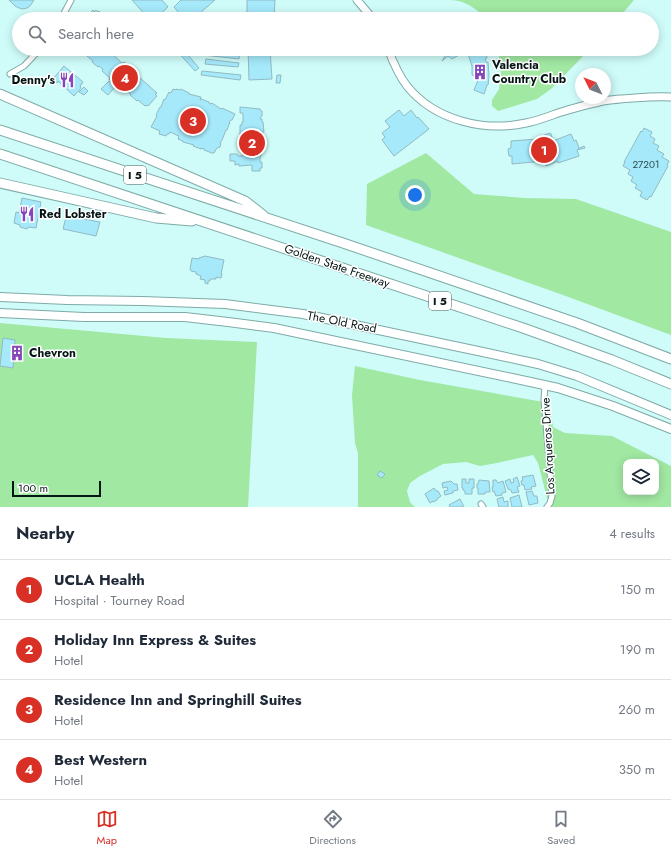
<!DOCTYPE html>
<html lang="en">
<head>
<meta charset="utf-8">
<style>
	:root { --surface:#fff; --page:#f6f6f7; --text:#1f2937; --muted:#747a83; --line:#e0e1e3; --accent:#d93025 }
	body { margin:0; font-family:Jost,sans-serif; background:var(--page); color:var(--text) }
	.controls { position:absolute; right:12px; bottom:12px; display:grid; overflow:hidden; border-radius:8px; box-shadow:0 2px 10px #0003 }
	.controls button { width:36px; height:36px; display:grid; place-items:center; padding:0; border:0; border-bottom:1px solid var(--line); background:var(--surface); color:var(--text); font:20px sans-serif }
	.compass { position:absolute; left:575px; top:68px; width:36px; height:36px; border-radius:50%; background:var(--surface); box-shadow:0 2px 10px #0003; rotate:312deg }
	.scale { position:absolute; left:12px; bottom:10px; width:89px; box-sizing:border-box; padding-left:4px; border:2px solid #051615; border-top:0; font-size:11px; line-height:14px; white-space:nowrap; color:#051615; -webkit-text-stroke:3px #fff; paint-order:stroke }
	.you { position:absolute; left:415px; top:195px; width:14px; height:14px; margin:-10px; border:3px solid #fff; border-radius:50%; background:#1a73e8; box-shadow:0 0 0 6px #1a73e833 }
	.badge { display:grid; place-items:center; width:26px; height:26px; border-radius:50%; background:var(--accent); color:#fff; font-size:13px; font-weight:700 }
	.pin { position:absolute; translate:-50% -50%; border:2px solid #fff; box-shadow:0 1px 4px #0006 }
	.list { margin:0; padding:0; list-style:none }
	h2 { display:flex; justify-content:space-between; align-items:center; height:52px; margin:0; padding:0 16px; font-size:17px }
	h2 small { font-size:13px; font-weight:400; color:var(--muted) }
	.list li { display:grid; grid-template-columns:26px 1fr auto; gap:12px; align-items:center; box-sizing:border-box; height:60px; padding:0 16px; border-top:1px solid var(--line) }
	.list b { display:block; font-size:15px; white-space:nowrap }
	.list p { margin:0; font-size:13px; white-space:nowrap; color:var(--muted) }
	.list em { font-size:13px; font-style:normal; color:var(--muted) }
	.icon { flex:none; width:22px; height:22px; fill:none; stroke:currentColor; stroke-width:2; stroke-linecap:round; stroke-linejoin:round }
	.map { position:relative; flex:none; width:671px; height:507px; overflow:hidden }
	.search { position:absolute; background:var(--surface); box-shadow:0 2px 10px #0003; left:12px; right:12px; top:12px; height:44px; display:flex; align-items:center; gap:10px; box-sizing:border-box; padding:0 14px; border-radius:22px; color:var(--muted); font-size:15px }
	.sheet { height:292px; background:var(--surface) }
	nav { display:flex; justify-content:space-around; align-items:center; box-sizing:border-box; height:56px; border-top:1px solid var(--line); background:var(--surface); font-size:11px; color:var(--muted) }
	nav a { display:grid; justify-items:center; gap:2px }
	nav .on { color:var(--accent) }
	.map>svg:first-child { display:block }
	.green { fill:#a1e8a3; fill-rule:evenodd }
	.building { fill:#a5e9fa; stroke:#91bac4 }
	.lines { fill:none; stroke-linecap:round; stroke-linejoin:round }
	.street-casing { stroke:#7eaaa7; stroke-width:7 }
	.secondary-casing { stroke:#7eaaa7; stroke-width:9 }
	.primary-casing { stroke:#7eaaa7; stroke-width:10 }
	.highway-casing { stroke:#7eaaa7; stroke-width:11 }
	.street { stroke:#fff; stroke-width:5 }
	.secondary { stroke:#fff; stroke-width:7 }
	.primary { stroke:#fff; stroke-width:8 }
	.highway { stroke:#fff; stroke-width:9 }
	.labels { text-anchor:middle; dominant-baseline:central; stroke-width:3; stroke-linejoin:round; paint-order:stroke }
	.number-label { font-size:10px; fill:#2d4b4e }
	.shield { fill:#fff; stroke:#505c5b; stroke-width:1 }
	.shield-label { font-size:11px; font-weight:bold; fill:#051615 }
	.poi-label { font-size:12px; font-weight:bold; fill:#051615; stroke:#fff; text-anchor:start }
	.street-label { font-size:12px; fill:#051615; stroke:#fff }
</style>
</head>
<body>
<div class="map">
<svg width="671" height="507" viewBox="0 0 671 507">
	<rect width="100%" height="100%" fill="#cffcf9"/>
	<path class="green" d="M448,0H634L618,19H485C482,12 466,2 458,1C455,0 452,0 448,0Z
		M498,49H590L551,89L537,99L498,111L492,106V100L499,89L501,73Z
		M426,153L474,194L525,198L576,199L671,232V335L563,295L366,225L367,184Z
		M0,323L166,338L257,342L248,507H0Z
		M355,366L420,380L549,403L553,427L565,433L612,436L671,466V507H551L547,498L538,463L533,455L497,463L480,466L466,462L443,464L420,476L410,483L407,491L410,502L415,507H358V453L355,443L352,395ZM626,462H656V492H626Z"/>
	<path class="building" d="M9,0H34L30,6L27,8L23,9L19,8L15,6Z
		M132,0H162L168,7L155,19H149Z
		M181,0H215L193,19H184L174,7Z
		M247,0H275L274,19H247Z
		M93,10L94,12L96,10L98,12L99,11L108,19H85Z
		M424,13L425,16L433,15L443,16L444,14L448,15V14L458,16V19H421L420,14Z
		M77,49H107L122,63L124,62L133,69L132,71L157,93L155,94L157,96L148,106L147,105L145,106L138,100L137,101L130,95L131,94L127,91L126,92L119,85L117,86L115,84L114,85L115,87L108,95L101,89L109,81L110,82L111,81L109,79L110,78L102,71L103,69L99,66L98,67L92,62L93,61L81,51L80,52Z
		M180,49H183L199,68L195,71L177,51Z
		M204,49H240L239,59L203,55Z
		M248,49H270L272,79L249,80Z
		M443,49H486L488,53L486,54L487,58L485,59L487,63L488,62L489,76L488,85H487L484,94L474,90L478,80L476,79L477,76L472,75V66L469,57L466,51L452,59L448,56L442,61L446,54L442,51Z
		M206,59L239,63L238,67L205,64Z
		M64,66L83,82L82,84L80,85L81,88L74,96L58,81L57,83L53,79Z
		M202,71L241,75L240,80L201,75Z
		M277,75H281L280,83H276Z
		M84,87L88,91L84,95L79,92Z
		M173,89L176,90V89L180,90L181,89L189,93V94L201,97L200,100L201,99L209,102V103L211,104L212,103L221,109L222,108L235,114L232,120H231L229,122H230L227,130H226L222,140L220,143H221L220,147L217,148L214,153H212L204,150V149L201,148V149L193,146L194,145L183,142V141L178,139L179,136L170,132L169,134H167L166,136L159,134L160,131L151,127L157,116L156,115L160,107H161L164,99L165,100L169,92L171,93Z
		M240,107L260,109L261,111H262V116L261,117L260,119H262V122H263L264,132H262V135H261V156L260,157V162H262V168H260V171H252V165L239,166V164L235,165V161H230V154H237L238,156H243V138H242V135H240V125H242V122H243V113H240Z
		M399,110L404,116L411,110L417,118L418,117L429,129L394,156L382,140L385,137L382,133L390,127L385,121Z
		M644,128L652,132L650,136L655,139L653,143L659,146L657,150L664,154L662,157L669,161L667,165L668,166L651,197L650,196L647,200L640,196L642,192L635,188L637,185L631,181L633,177L628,174L630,170L623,166L625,162H624L641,131L642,132Z
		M550,133L551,134L553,141L571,134L574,141L576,140L579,148L578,149L584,146L585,148L577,150L579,156L558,163V161L546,166L544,161L512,164V156H509L508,149L511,148V141L538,139L539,137Z
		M22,198L41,202L36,228L28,227L27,229L20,227V225L14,223L16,212L19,213Z
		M75,212L81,214L79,218L100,222L96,236L63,229L66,217H73Z
		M205,256L224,260L221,274H222L221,278L216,277V279H210V281H208V284L205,283V280L200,279L201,276L196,274V272L191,271L190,269L192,258L199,259V258Z
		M3,338L15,340L13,368L0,366Z
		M15,345H20L19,361L13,360Z
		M380,471L385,474L382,478L377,475Z
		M533,475L536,486L531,487L532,489L525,490L524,485H522L521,481L523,480L522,477Z
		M517,477L520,486L517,487L519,492L512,493L511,490L508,489L505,481L510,479L511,483L514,482L513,479Z
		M462,479H466V483H469V479H474V488H472V494H465V491L463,490V488H462Z
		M479,480L489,481L490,492H485V494H478V488H477V484H478Z
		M493,480H496L498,483L503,481L506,492L502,493V495L496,496L494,491L493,492L492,487H493Z
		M451,481L454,484H457L458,490L453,491V493L445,495L444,491L448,490L447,487L443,488L442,483Z
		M434,488L436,491H438L441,496L437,499V500L433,502V501L430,503L425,494Z
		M532,491L534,496H537L538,503L529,505L526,492Z
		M519,495L522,507H512L510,498Z
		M503,497L504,502L508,501V507H499L497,499Z
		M460,499L464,507H450L449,505Z"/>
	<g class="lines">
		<defs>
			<path id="street" d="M61,19L71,0
				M10,74L24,66L40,49
				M545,385L544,400L552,496L550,503L547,507
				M481,504L483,507"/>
			<path id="secondary" d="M357,0L373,19
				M388,49C393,62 399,76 407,86C435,121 485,132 526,123C537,121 547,117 558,113C571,109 585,105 599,102C605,100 613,100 620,99C637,98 654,96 671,97"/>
			<path id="primary" d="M0,297L67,300L142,301L225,304L303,314L478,351L538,364L577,376L671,415
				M0,313L84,317H185L228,322L274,328L512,378L558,388L613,406L671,429"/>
			<path id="highway" d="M0,94L245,201L263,215
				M0,130L343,243L577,323L671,359
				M0,154L523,328L612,360L671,384
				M0,183L156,218L192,221"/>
		</defs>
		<use href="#street" class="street-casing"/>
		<use href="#secondary" class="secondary-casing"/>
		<use href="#primary" class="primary-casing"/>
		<use href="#highway" class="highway-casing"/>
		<use href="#street" class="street"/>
		<use href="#secondary" class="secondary"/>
		<use href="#primary" class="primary"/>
		<use href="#highway" class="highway"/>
	</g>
	<defs>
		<symbol id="building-bare" viewBox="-9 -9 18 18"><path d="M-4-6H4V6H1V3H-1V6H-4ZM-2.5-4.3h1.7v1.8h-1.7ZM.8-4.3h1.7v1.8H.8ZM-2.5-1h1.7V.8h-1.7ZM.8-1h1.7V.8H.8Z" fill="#8645b9" stroke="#fff" stroke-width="2.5" paint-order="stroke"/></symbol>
		<symbol id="restaurant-bare" viewBox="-9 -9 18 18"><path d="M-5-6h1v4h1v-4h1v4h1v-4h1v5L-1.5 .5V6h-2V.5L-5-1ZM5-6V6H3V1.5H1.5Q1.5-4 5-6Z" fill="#8645b9" stroke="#fff" stroke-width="2.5" paint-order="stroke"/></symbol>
	</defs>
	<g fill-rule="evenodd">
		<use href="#building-bare" x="469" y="61" width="22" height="22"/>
		<use href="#restaurant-bare" x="56" y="69" width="22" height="22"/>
		<use href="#restaurant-bare" x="16" y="203" width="22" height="22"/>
		<use href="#building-bare" x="6" y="342" width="22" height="22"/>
	</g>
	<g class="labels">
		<g class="number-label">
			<text x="646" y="164">27201</text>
		</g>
		<g class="shield">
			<rect x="124" y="166" width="22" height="18" rx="3"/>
			<rect x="429" y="292" width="22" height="18" rx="3"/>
		</g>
		<g class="shield-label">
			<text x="135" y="175">I 5</text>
			<text x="440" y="301">I 5</text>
		</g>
		<g class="poi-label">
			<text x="492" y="65">Valencia<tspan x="492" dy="14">Country Club</tspan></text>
			<text x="55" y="80" text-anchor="end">Denny's</text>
			<text x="39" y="214">Red Lobster</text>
			<text x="29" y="353">Chevron</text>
		</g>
		<g class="street-label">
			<text transform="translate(337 266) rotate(19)">Golden State Freeway</text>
			<text transform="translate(342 322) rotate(11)">The Old Road</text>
			<text transform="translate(548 446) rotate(-93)">Los Arqueros Drive</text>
		</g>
	</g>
</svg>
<div class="controls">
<button><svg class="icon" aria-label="layers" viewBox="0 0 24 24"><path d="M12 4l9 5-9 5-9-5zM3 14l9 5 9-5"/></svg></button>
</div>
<svg class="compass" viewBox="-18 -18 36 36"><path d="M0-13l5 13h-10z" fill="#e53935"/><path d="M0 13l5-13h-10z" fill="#747a83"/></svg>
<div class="scale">100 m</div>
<div class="you"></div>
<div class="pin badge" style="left:544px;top:150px">1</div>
<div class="pin badge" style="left:252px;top:143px">2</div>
<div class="pin badge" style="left:193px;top:121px">3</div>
<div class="pin badge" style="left:125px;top:78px">4</div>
<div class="search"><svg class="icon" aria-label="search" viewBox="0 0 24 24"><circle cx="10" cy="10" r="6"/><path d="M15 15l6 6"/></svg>Search here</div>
</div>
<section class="sheet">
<h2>Nearby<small>4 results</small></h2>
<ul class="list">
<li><span class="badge">1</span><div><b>UCLA Health</b><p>Hospital · Tourney Road</p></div><em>150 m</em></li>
<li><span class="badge">2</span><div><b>Holiday Inn Express &amp; Suites</b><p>Hotel</p></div><em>190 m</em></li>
<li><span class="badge">3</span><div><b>Residence Inn and Springhill Suites</b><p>Hotel</p></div><em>260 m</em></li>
<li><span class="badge">4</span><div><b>Best Western</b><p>Hotel</p></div><em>350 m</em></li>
</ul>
</section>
<nav>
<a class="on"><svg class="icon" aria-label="map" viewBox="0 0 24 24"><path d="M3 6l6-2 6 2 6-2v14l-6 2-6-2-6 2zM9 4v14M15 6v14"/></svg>Map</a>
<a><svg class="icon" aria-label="directions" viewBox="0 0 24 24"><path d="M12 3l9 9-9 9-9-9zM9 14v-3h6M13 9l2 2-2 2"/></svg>Directions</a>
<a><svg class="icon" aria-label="saved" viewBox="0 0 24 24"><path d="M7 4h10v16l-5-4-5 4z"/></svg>Saved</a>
</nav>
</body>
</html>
